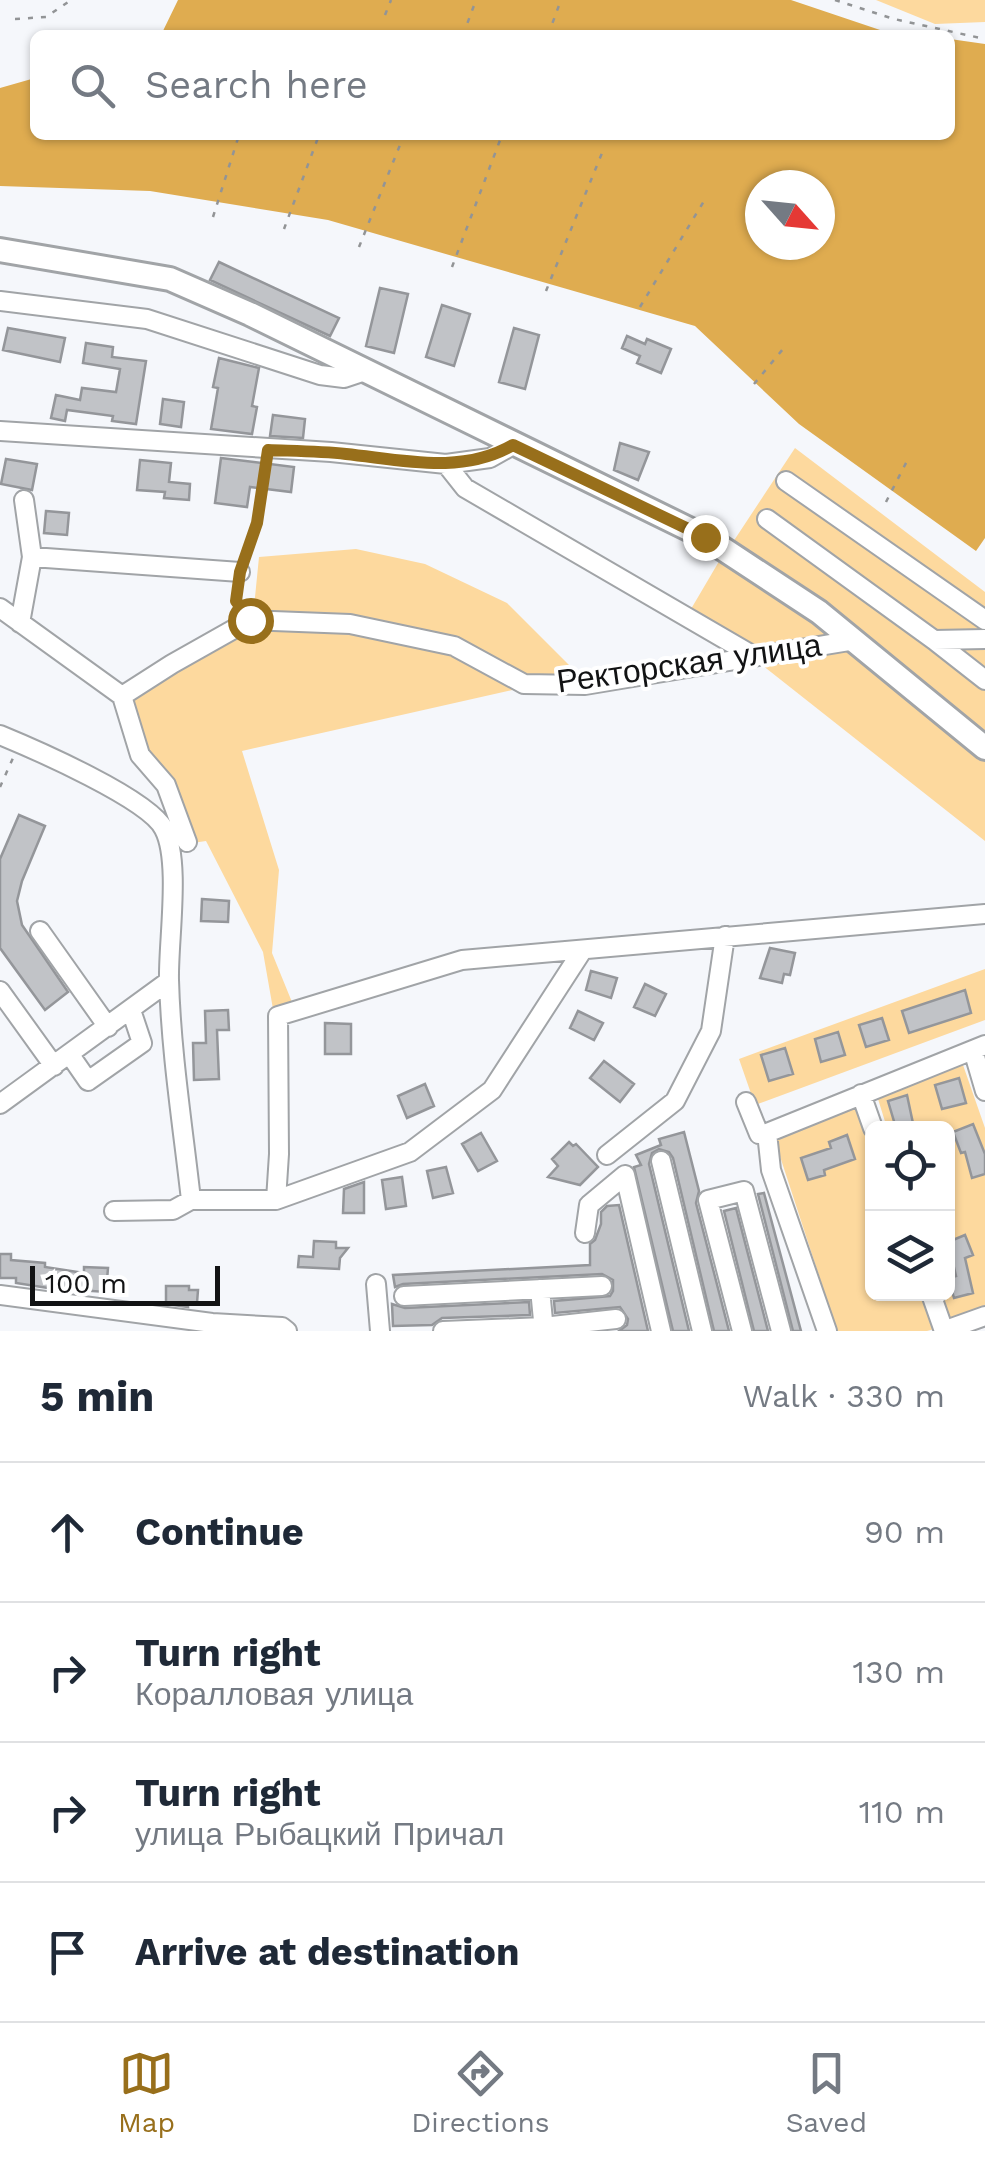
<!DOCTYPE html>
<html lang="en">
<head>
<meta charset="utf-8">
<style>
	:root { --surface:#fff; --page:#f6f6f7; --text:#1f2937; --muted:#747a83; --line:#e0e1e3; --accent:#986f1b }
	body { margin:0; font-family:"Work Sans",sans-serif; background:var(--page); color:var(--text) }
	.controls { position:absolute; right:30px; bottom:30px; display:grid; overflow:hidden; border-radius:15px; box-shadow:0 2px 8px #0004 }
	.controls button { width:90px; height:90px; display:grid; place-items:center; padding:0; border:0; border-bottom:2px solid var(--line); background:var(--surface); color:var(--text); font:50px sans-serif }
	.compass { position:absolute; left:745px; top:170px; width:90px; height:90px; border-radius:50%; background:var(--surface); box-shadow:0 2px 8px #0004; rotate:117deg }
	.scale { position:absolute; left:30px; bottom:25px; width:190px; box-sizing:border-box; padding-left:10px; border:5px solid #121314; border-top:0; font-size:28px; line-height:35px; white-space:nowrap; color:#121314; -webkit-text-stroke:8px #fff; paint-order:stroke }
	.stop { position:absolute; width:30px; height:30px; margin:-22px; border:8px solid #986f1b; border-radius:50%; background:#fff }
	.stop.end { background:#986f1b; border-color:#fff; box-shadow:0 2px 10px #0008 }
	.list { margin:0; padding:0; list-style:none }
	h2 { display:flex; justify-content:space-between; align-items:center; height:130px; margin:0; padding:0 40px; font-size:42px }
	h2 small { font-size:32px; font-weight:400; color:var(--muted) }
	.list li { display:grid; grid-template-columns:65px 1fr auto; gap:30px; align-items:center; box-sizing:border-box; height:140px; padding:0 40px; border-top:2px solid var(--line) }
	.list b { display:block; font-size:38px; white-space:nowrap }
	.list p { margin:0; font-size:32px; white-space:nowrap; color:var(--muted) }
	.list em { font-size:32px; font-style:normal; color:var(--muted) }
	.icon { flex:none; width:55px; height:55px; fill:none; stroke:currentColor; stroke-width:2; stroke-linecap:round; stroke-linejoin:round }
	.map { position:relative; flex:none; width:985px; height:1331px; overflow:hidden }
	.search { position:absolute; background:var(--surface); box-shadow:0 2px 8px #0004; left:30px; right:30px; top:30px; height:110px; display:flex; align-items:center; gap:25px; box-sizing:border-box; padding:0 35px; border-radius:15px; color:var(--muted); font-size:38px }
	.sheet { height:690px; background:var(--surface) }
	nav { display:flex; justify-content:space-around; align-items:center; box-sizing:border-box; height:140px; border-top:2px solid var(--line); background:var(--surface); font-size:28px; color:var(--muted) }
	nav a { display:grid; justify-items:center; gap:5px }
	nav .on { color:var(--accent) }
	.map>svg:first-child { display:block }
	.green { fill:#fdd99e }
	.water { fill:#dfac50; fill-rule:evenodd }
	.building { fill:#c1c3c7; stroke:#94969a; stroke-width:2.5 }
	.lines { fill:none; stroke-linecap:round; stroke-linejoin:round }
	.minor-casing { stroke:#a1a4a7; stroke-width:22 }
	.major-casing { stroke:#a1a4a7; stroke-width:28 }
	.path { stroke:#929496; stroke-width:2.5; stroke-dasharray:5 8; stroke-linecap:butt }
	.minor { stroke:#fff; stroke-width:18 }
	.major { stroke:#fff; stroke-width:22 }
	.route { stroke:#986f1b; stroke-width:12 }
	.labels { text-anchor:middle; dominant-baseline:central; stroke-width:8; stroke-linejoin:round; paint-order:stroke }
	.street-label { font-size:32px; fill:#121314; stroke:#fff }
</style>
</head>
<body>
<div class="map">
<svg width="985" height="1331" viewBox="0 0 985 1331">
	<rect width="100%" height="100%" fill="#f5f7fb"/>
	<path class="green" d="M876,0H985V22L935,24Z
		M795,448L985,592V736L831,608L733,542Z
		M356,549L425,564L507,603L579,675L242,751L279,870L272,953L294,1007L273,1009L263,952L206,841L179,845L138,719L129,705L132,693L252,627L259,557Z
		M721,558L856,651L985,755V841L691,609Z
		M985,969V1020L755,1105L739,1059Z
		M963,1065L985,1128V1305L950,1320L940,1294H948V1128H887L878,1099Z
		M859,1104L872,1142V1294H926L938,1328L927,1331H837L774,1138Z"/>
	<path class="water" d="M178,0H791L889,33L910,35H161Z
		M950,39L985,44V538L976,551L799,424L695,326L328,220L150,191L0,186V88L35,78V135H950ZM820,185V245H760V185Z"/>
	<path class="building" d="M219,262L339,318L330,336L210,280Z
		M380,288L408,294L394,353L366,346Z
		M442,305L470,314L454,366L426,357Z
		M8,328L65,338L60,362L3,350Z
		M514,328L539,335L525,389L499,382Z
		M627,336L645,344L647,339L671,349L661,373L637,363L640,356L622,348Z
		M86,343L113,347L112,357L146,361L136,424L112,421L113,416L67,410L65,421L51,418L56,395L80,400L82,388L116,392L120,369L83,363Z
		M219,358L259,368L252,406L257,407L252,434L211,429L218,388L213,387Z
		M163,399L184,402L181,427L160,424Z
		M273,415L305,419L303,438L270,436Z
		M620,443L649,452L638,480L614,470Z
		M221,458L294,467L291,492L250,487L247,507L215,503Z
		M6,459L37,464L32,490L1,484Z
		M140,460L171,463L169,482L190,484L189,500L164,498L165,492L137,490Z
		M46,511L69,513L67,535L44,533Z
		M19,815L45,826L22,881L17,901L22,925L68,992L45,1010L0,948V859Z
		M202,899L229,901L228,922L201,921Z
		M770,948L795,953L790,975L784,974L782,983L760,978Z
		M591,971L617,978L611,998L586,990Z
		M645,984L666,994L655,1016L634,1007Z
		M965,990L971,1013L909,1033L902,1011Z
		M228,1010L229,1030H217L219,1079L194,1080L193,1043H206L205,1011Z
		M578,1011L603,1023L594,1040L570,1028Z
		M882,1018L889,1040L866,1047L859,1025Z
		M325,1023L351,1024V1054H325Z
		M838,1032L845,1055L821,1062L815,1039Z
		M785,1048L793,1074L769,1081L761,1055Z
		M604,1061L634,1084L620,1102L590,1078Z
		M959,1078L966,1103L942,1109L935,1085Z
		M425,1084L434,1106L407,1118L398,1096Z
		M907,1095L914,1128H896L888,1101Z
		M973,1124L985,1154V1174L972,1178L965,1152L961,1153L953,1132Z
		M684,1132L699,1191L696,1203L729,1331H714L673,1158L669,1152L659,1149L652,1153L649,1164L689,1331H673L634,1167L641,1165L636,1155L661,1145L659,1139Z
		M481,1133L497,1161L478,1171L462,1144Z
		M847,1135L855,1159L824,1170L825,1175L808,1180L801,1158L831,1148L829,1142Z
		M569,1142L573,1146L576,1144L598,1167L580,1185L548,1177L558,1166L552,1159Z
		M446,1167L453,1193L433,1198L427,1171Z
		M402,1177L406,1206L386,1209L382,1180Z
		M364,1182V1213H343L344,1189Z
		M764,1193L801,1331H793L758,1194Z
		M619,1205L648,1331H619L627,1325L628,1319L620,1307L555,1313L554,1301L610,1296L613,1291V1280L602,1274L403,1284L395,1287L393,1275L590,1265V1244L595,1240L601,1224V1212L607,1206Z
		M736,1208L768,1331H754L724,1211Z
		M965,1235L973,1255L965,1258L973,1293L954,1298L948,1278L956,1276L948,1242Z
		M314,1241L336,1242V1248H348L340,1258L339,1269L298,1267L299,1256L313,1257Z
		M0,1254H11V1260L45,1263V1267L84,1273V1267L108,1268L106,1292L48,1288L16,1283V1278H0Z
		M166,1286H189V1290H198L197,1303H188V1307L166,1304Z
		M529,1302L530,1315L442,1318L432,1325L393,1326L392,1304L405,1308Z"/>
	<g class="lines">
		<defs>
			<path id="minor" d="M0,301L147,319L320,375L344,378L365,371
				M0,431L331,452L446,464L490,458L513,445
				M446,464L465,488L752,655
				M786,481L985,620
				M24,500L32,557
				M767,519L934,640L985,639
				M0,608L122,696L140,755L166,785L187,842
				M20,623L32,557L240,572
				M934,640L985,680
				M122,696L172,664L250,620L350,624L454,646L524,684L585,685L855,640
				M0,735C34,749 149,799 164,829C181,861 168,942 169,980C171,1053 183,1128 191,1200
				M40,931L108,1027
				M0,991L54,1066
				M973,1050L985,1091
				M70,1055L88,1081L142,1043L131,1010
				M861,1094L873,1128
				M746,1102L759,1134L767,1133
				M0,1104L169,981
				M767,1133L985,1045
				M767,1133L771,1170L827,1331
				M607,1155L675,1101L711,1031L725,936
				M661,1161L702,1331
				M276,1200L410,1152L492,1090L582,951
				M114,1211L173,1210L191,1200H276L279,1154L278,1016L462,960L985,914
				M585,1233L589,1205L625,1175L661,1331
				M376,1284L380,1331
				M540,1289L544,1331
				M931,1294L944,1331
				M0,1295L212,1323L282,1327L287,1331
				M404,1296L602,1286
				M443,1331L543,1327L616,1319
				M742,1331L708,1200L744,1191L781,1331
				M943,1331L985,1316"/>
			<path id="major" d="M0,250L170,279L250,314L705,537L819,612L985,748"/>
		</defs>
		<use href="#minor" class="minor-casing"/>
		<use href="#major" class="major-casing"/>
		<path class="path" d="M835,0L894,19L985,39
			M385,15L391,0
			M15,19L46,17L71,0
			M463,35L476,0
			M548,35L561,0
			M213,217L239,135
			M284,229L319,135
			M359,247L404,135
			M452,267L502,135
			M546,291L602,153
			M640,307L707,196
			M754,384L783,349
			M886,502L907,461
			M244,559L257,523L266,465
			M238,586L236,601L240,607
			M0,787L13,758"/>
		<use href="#minor" class="minor"/>
		<use href="#major" class="major"/>
	</g>
	<g class="lines">
		<path class="route" d="M250,620L236,601L240,572L257,523L268,450C294,451 320,451 346,454C403,460 461,475 513,445L705,537"/>
	</g>
	<g class="labels">
		<g class="street-label">
			<text transform="translate(689 663) rotate(-8)">Ректорская улица</text>
		</g>
	</g>
</svg>
<div class="controls">
<button><svg class="icon" aria-label="locate" viewBox="0 0 24 24"><circle cx="12" cy="12" r="6"/><path d="M12 2v4M12 18v4M2 12h4M18 12h4"/></svg></button>
<button><svg class="icon" aria-label="layers" viewBox="0 0 24 24"><path d="M12 4l9 5-9 5-9-5zM3 14l9 5 9-5"/></svg></button>
</div>
<svg class="compass" viewBox="-18 -18 36 36"><path d="M0-13l5 13h-10z" fill="#e53935"/><path d="M0 13l5-13h-10z" fill="#747a83"/></svg>
<div class="scale">100 m</div>
<div class="stop" style="left:250px;top:620px"></div>
<div class="stop end" style="left:705px;top:537px"></div>
<div class="search"><svg class="icon" aria-label="search" viewBox="0 0 24 24"><circle cx="10" cy="10" r="6"/><path d="M15 15l6 6"/></svg>Search here</div>
</div>
<section class="sheet">
<h2>5 min<small>Walk · 330 m</small></h2>
<ul class="list">
<li><svg class="icon" aria-label="ahead" viewBox="0 0 24 24"><path d="M12 20V5M6 11l6-6 6 6"/></svg><div><b>Continue</b></div><em>90 m</em></li>
<li><svg class="icon" aria-label="right" viewBox="0 0 24 24"><path d="M7 20v-9h11M14 6l5 5-5 5"/></svg><div><b>Turn right</b><p>Коралловая улица</p></div><em>130 m</em></li>
<li><svg class="icon" aria-label="right" viewBox="0 0 24 24"><path d="M7 20v-9h11M14 6l5 5-5 5"/></svg><div><b>Turn right</b><p>улица Рыбацкий Причал</p></div><em>110 m</em></li>
<li><svg class="icon" aria-label="arrive" viewBox="0 0 24 24"><path d="M6 21V4h12l-3 4 3 4H6"/></svg><div><b>Arrive at destination</b></div></li>
</ul>
</section>
<nav>
<a class="on"><svg class="icon" aria-label="map" viewBox="0 0 24 24"><path d="M3 6l6-2 6 2 6-2v14l-6 2-6-2-6 2zM9 4v14M15 6v14"/></svg>Map</a>
<a><svg class="icon" aria-label="directions" viewBox="0 0 24 24"><path d="M12 3l9 9-9 9-9-9zM9 14v-3h6M13 9l2 2-2 2"/></svg>Directions</a>
<a><svg class="icon" aria-label="saved" viewBox="0 0 24 24"><path d="M7 4h10v16l-5-4-5 4z"/></svg>Saved</a>
</nav>
</body>
</html>
